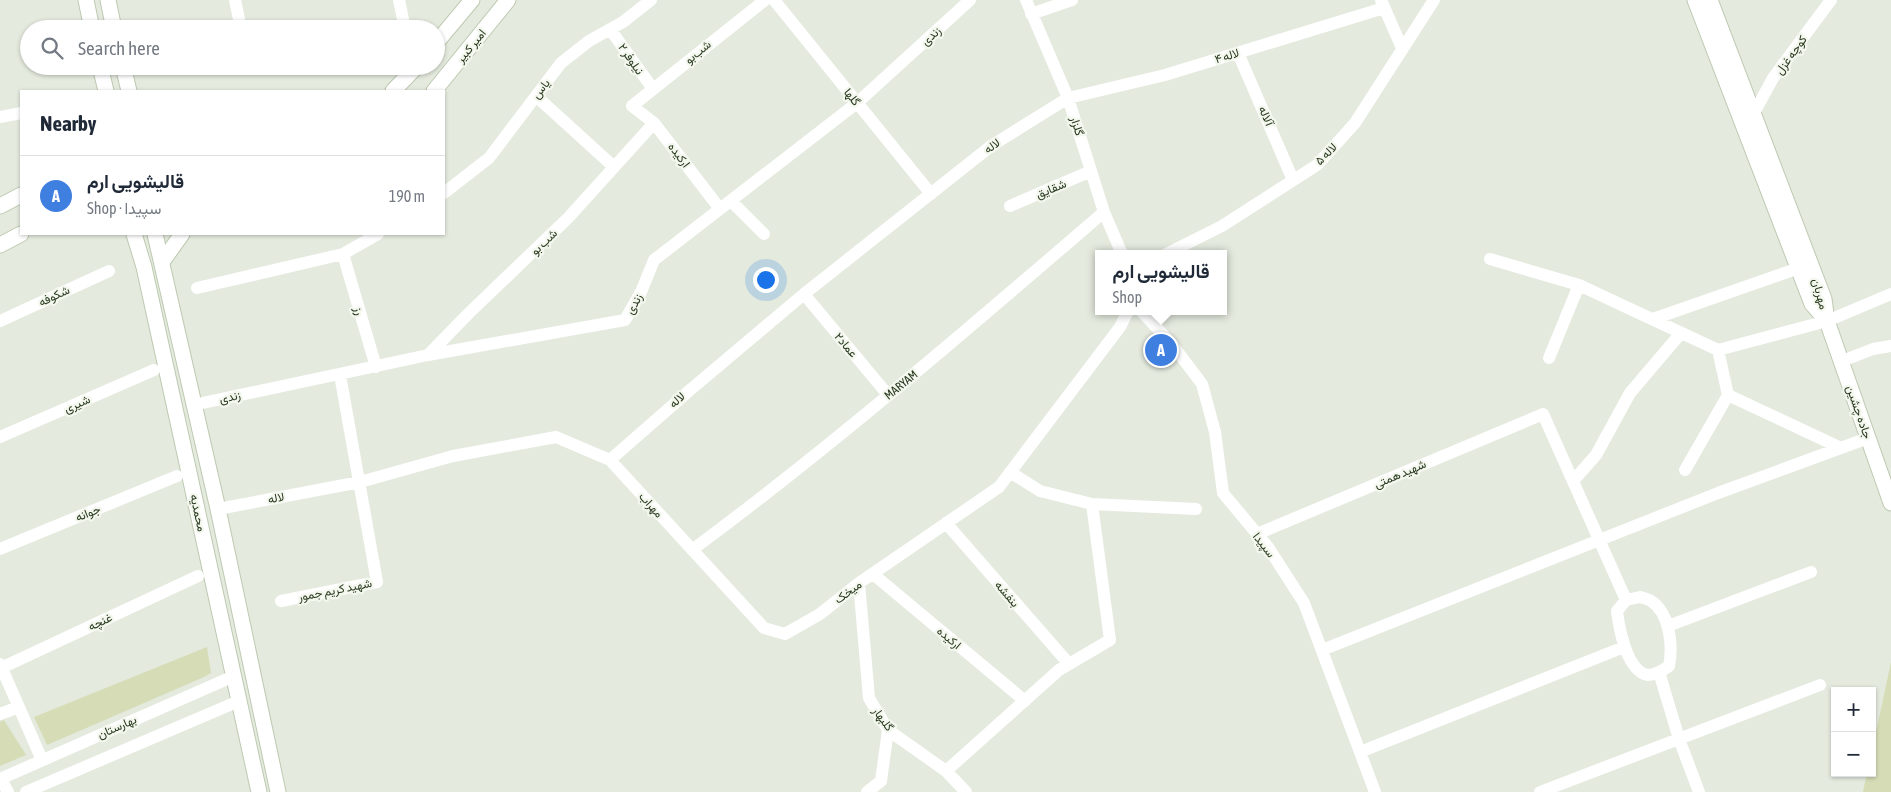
<!DOCTYPE html>
<html lang="en">
<head>
<meta charset="utf-8">
<style>
	:root { --surface:#fff; --page:#f2f2f3; --text:#1f2937; --muted:#747a83; --line:#e0e1e3; --accent:#7c3aed }
	body { margin:0; font-family:"Asap Condensed",Vazirmatn,sans-serif; background:var(--page); color:var(--text) }
	.controls { position:absolute; right:15px; bottom:15px; display:grid; overflow:hidden; border-radius:0px; box-shadow:0 1px 4px #0004 }
	.controls button { width:45px; height:45px; display:grid; place-items:center; padding:0; border:0; border-bottom:1px solid var(--line); background:var(--surface); color:var(--text); font:25px sans-serif }
	.you { position:absolute; left:765px; top:279px; width:18px; height:18px; margin:-12px; border:4px solid #fff; border-radius:50%; background:#1a73e8; box-shadow:0 0 0 8px #1a73e833 }
	.badge { display:grid; place-items:center; width:32px; height:32px; border-radius:50%; background:var(--accent); color:#fff; font-size:16px; font-weight:700 }
	.pin { position:absolute; translate:-50% -50%; border:2px solid #fff; box-shadow:0 1px 5px #0006 }
	.popup { position:absolute; left:1095px; top:250px; width:132px; height:65px; box-sizing:border-box; display:grid; place-content:center; border-radius:0px; background:var(--surface); filter:drop-shadow(0 1px 4px #0005); font-size:16px; white-space:nowrap; color:var(--muted) }
	.popup b { font-size:19px; color:var(--text) }
	.popup::after { content:''; position:absolute; left:50%; top:100%; margin-left:-10px; border:10px solid transparent; border-top-color:var(--surface) }
	.list { margin:0; padding:0; list-style:none }
	h2 { display:flex; justify-content:space-between; align-items:center; height:65px; margin:0; padding:0 20px; font-size:21px }
	h2 small { font-size:16px; font-weight:400; color:var(--muted) }
	.list li { display:grid; grid-template-columns:32px 1fr auto; gap:15px; align-items:center; box-sizing:border-box; height:80px; padding:0 20px; border-top:1px solid var(--line) }
	.list b { display:block; font-size:19px; white-space:nowrap }
	.list p { margin:0; font-size:16px; white-space:nowrap; color:var(--muted) }
	.list em { font-size:16px; font-style:normal; color:var(--muted) }
	.icon { flex:none; width:28px; height:28px; fill:none; stroke:currentColor; stroke-width:2; stroke-linecap:round; stroke-linejoin:round }
	.map { position:relative; flex:none; width:1891px; height:792px; overflow:hidden }
	.search { position:absolute; background:var(--surface); box-shadow:0 1px 4px #0004; left:20px; top:20px; width:425px; height:55px; display:flex; align-items:center; gap:12px; box-sizing:border-box; padding:0 18px; border-radius:28px; color:var(--muted); font-size:19px }
	.panel { position:absolute; background:var(--surface); box-shadow:0 1px 4px #0004; left:20px; top:90px; width:425px; height:145px; border-radius:0px }
	.map>svg:first-child { display:block }
	.green { fill:#d5dcb6 }
	.lines { fill:none; stroke-linecap:round; stroke-linejoin:round }
	.secondary-casing { stroke:#bdcab1; stroke-width:17 }
	.street { stroke:#fff; stroke-width:12 }
	.secondary { stroke:#fff; stroke-width:15 }
	.labels { text-anchor:middle; dominant-baseline:central; stroke-width:4.5; stroke-linejoin:round; paint-order:stroke }
	.street-label { font-size:12px; fill:#293a1f; stroke:#f3f7ee }
</style>
</head>
<body>
<div class="map">
<svg width="1891" height="792" viewBox="0 0 1891 792">
	<rect width="100%" height="100%" fill="#e4eade"/>
	<path class="green" d="M207,647L211,673L204,677L47,745L34,717Z
		M1891,662V792H1863L1867,773H1872V751Z
		M4,720L26,755L0,766V722Z"/>
	<g class="lines">
		<defs>
			<path id="secondary" d="M86,0L92,29
				M108,0L114,29
				M1695,0L1812,304L1827,321
				M1710,0L1824,299L1827,321L1891,503
				M436,43L472,0
				M100,66L106,91
				M123,66L129,91
				M393,91L417,66
				M434,91L508,0
				M0,206L21,195
				M134,234L144,267L259,792
				M155,234L218,509L278,792
				M0,245L21,234
				M162,262L182,234"/>
		</defs>
		<use href="#secondary" class="secondary-casing"/>
		<path class="street" d="M235,0L241,29
			M399,0L405,29
			M774,0L931,194
			M1026,0L1068,98L1104,212L1122,254
			M1381,0L1402,48
			M1031,14L1072,0
			M610,29L653,89
			M1238,53L1293,180
			M248,66L249,68L255,66
			M536,96L614,167
			M1754,113L1773,78L1831,0
			M0,117L21,113
			M444,193L489,158L561,63L589,41L623,22L651,0
			M731,201L764,234
			M1010,206L1091,171
			M720,209L654,123L632,106L765,0
			M343,254L376,367
			M1166,254L1222,226L1317,165L1355,123L1434,0
			M1490,259L1579,285L1718,350L1827,321L1891,294
			M197,288L343,254L378,234
			M804,294L888,395
			M1141,311L1171,343L1202,384L1215,432L1223,493L1268,547L1304,603L1375,792
			M1653,319L1799,268
			M0,321L109,271
			M428,355L469,313L568,218L654,123
			M1549,358L1579,285
			M1842,361L1873,349L1891,346
			M1728,395L1841,448
			M193,405L428,355L625,320L641,292L654,260L857,103L970,0
			M0,437L154,370
			M610,460L764,628L785,634L820,614L859,583L999,487L1120,327L1128,311
			M1685,470L1728,395L1718,350
			M1010,472L1040,491L1092,504L1196,509
			M1573,481L1596,455L1630,393L1681,333
			M218,509L360,482L453,456L556,437L610,460L690,390L804,294L991,146L1068,98L1165,75L1384,8
			M946,523L1069,664
			M1257,534L1543,414L1626,600
			M0,549L177,476
			M692,550C835,444 969,328 1104,212
			M873,574L1025,701
			M859,583L869,698L888,730L946,771L966,792
			M1640,597C1643,598 1648,599 1651,601C1670,613 1673,646 1669,666C1663,670 1656,675 1648,675C1627,672 1619,628 1617,611L1626,600Z
			M281,601L377,582L340,375
			M1668,626L1811,572
			M1322,650L1718,493L1868,438
			M0,664L42,760
			M1,668L198,576
			M1659,672L1679,739L1699,792
			M0,714L19,707
			M1360,752L1624,647
			M946,771L1059,670L1110,640L1092,504
			M0,779L234,676
			M1,779L8,792
			M26,792L239,701
			M867,792L881,781L888,730
			M1540,792L1820,685"/>
		<use href="#secondary" class="secondary"/>
	</g>
	<g class="labels">
		<g class="street-label">
			<text transform="translate(931 36) rotate(-42)">زندی</text>
			<text transform="translate(471 46) rotate(-51)">امیر کبیر</text>
			<text transform="translate(698 52) rotate(-39)">شب‌بو</text>
			<text transform="translate(1791 55) rotate(-54)">کوچه غزل</text>
			<text transform="translate(1227 56) rotate(-17)">لاله ۴</text>
			<text transform="translate(631 59) rotate(55)">نیلوفر ۲</text>
			<text transform="translate(541 89) rotate(-53)">یاس</text>
			<text transform="translate(852 97) rotate(51)">گلها</text>
			<text transform="translate(1266 116) rotate(67)">آلاله</text>
			<text transform="translate(1077 126) rotate(72)">گلزار</text>
			<text transform="translate(992 146) rotate(-35)">لاله</text>
			<text transform="translate(1326 154) rotate(-45)">لاله ۵</text>
			<text transform="translate(679 155) rotate(53)">ارکیده</text>
			<text transform="translate(1051 189) rotate(-23)">شقایق</text>
			<text transform="translate(544 242) rotate(-44)">شب بو</text>
			<text transform="translate(1820 294) rotate(75)">مهربان</text>
			<text transform="translate(54 296) rotate(-25)">شکوفه</text>
			<text transform="translate(634 304) rotate(-61)">زندی</text>
			<text transform="translate(359 311) rotate(74)">رز</text>
			<text transform="translate(846 345) rotate(50)">عماد۲</text>
			<text transform="translate(901 385) rotate(-39)">MARYAM</text>
			<text transform="translate(230 397) rotate(-12)">زندی</text>
			<text transform="translate(677 400) rotate(-41)">لاله</text>
			<text transform="translate(77 404) rotate(-24)">شیری</text>
			<text transform="translate(1859 412) rotate(71)">جاده چشین</text>
			<text transform="translate(1400 474) rotate(-23)">شهید همتی</text>
			<text transform="translate(276 498) rotate(-11)">لاله</text>
			<text transform="translate(651 505) rotate(48)">مهراب</text>
			<text transform="translate(88 513) rotate(-22)">جوانه</text>
			<text transform="translate(198 513) rotate(78)">محمدیه</text>
			<text transform="translate(1264 545) rotate(52)">سپیدا</text>
			<text transform="translate(335 590) rotate(-11)">شهید کریم جمور</text>
			<text transform="translate(848 592) rotate(-37)">میخک</text>
			<text transform="translate(1007 594) rotate(49)">بنفشه</text>
			<text transform="translate(100 622) rotate(-25)">غنچه</text>
			<text transform="translate(949 638) rotate(40)">ارکیده</text>
			<text transform="translate(883 719) rotate(54)">گلبهار</text>
			<text transform="translate(117 727) rotate(-24)">بهارستان</text>
		</g>
	</g>
</svg>
<div class="controls">
<button>+</button>
<button>−</button>
</div>
<div class="you"></div>
<div class="pin badge" style="left:1161px;top:350px;background:#3f7fe0">A</div>
<div class="popup"><b>قالیشویی ارم</b>Shop</div>
<div class="search"><svg class="icon" aria-label="search" viewBox="0 0 24 24"><circle cx="10" cy="10" r="6"/><path d="M15 15l6 6"/></svg>Search here</div>
<section class="panel">
<h2>Nearby<small></small></h2>
<ul class="list">
<li><span class="badge" style="background:#3f7fe0">A</span><div><b>قالیشویی ارم</b><p>Shop · سپیدا</p></div><em>190 m</em></li>
</ul>
</section>
</div>
</body>
</html>
